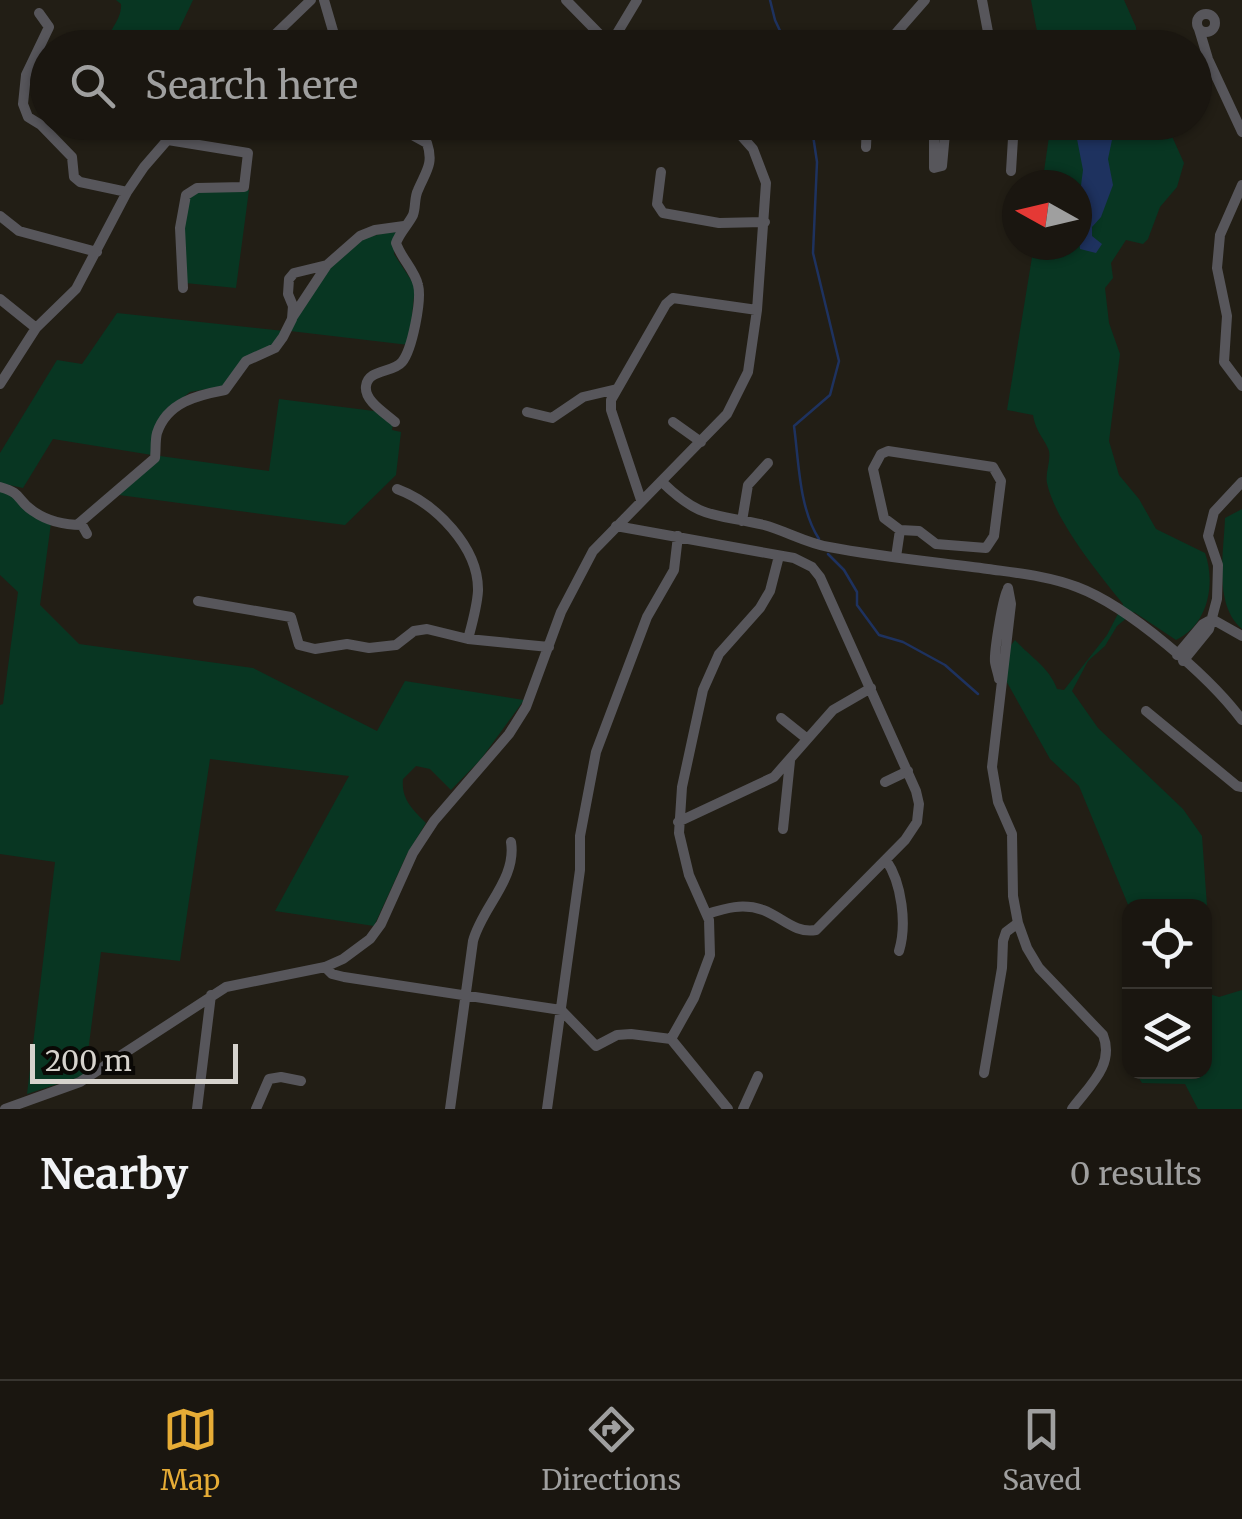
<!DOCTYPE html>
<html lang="en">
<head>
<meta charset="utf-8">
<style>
	:root { --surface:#1a1610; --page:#27231e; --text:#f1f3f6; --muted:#9f9f9f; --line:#383530; --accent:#e6ac36 }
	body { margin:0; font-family:Merriweather,serif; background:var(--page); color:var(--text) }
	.controls { position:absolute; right:30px; bottom:30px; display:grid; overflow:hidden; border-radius:20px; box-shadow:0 2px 8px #0004 }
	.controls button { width:90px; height:90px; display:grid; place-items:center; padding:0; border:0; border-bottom:2px solid var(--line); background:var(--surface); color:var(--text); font:50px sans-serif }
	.compass { position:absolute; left:1002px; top:170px; width:90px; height:90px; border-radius:50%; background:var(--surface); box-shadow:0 2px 8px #0004; rotate:278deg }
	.scale { position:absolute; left:30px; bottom:25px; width:208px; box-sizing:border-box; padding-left:10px; border:5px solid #d6d3cd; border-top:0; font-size:28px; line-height:35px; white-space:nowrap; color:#d6d3cd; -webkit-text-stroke:8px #0a0805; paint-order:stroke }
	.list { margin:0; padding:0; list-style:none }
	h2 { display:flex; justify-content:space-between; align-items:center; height:130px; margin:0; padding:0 40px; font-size:42px }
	h2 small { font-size:32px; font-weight:400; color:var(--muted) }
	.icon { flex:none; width:55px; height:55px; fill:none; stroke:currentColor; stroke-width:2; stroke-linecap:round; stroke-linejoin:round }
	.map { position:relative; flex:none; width:1242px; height:1109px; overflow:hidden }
	.search { position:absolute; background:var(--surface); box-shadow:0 2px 8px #0004; left:30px; right:30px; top:30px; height:110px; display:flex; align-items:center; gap:25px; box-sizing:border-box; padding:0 35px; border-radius:55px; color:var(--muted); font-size:38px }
	.sheet { height:270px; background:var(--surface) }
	nav { display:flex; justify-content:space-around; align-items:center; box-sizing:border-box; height:140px; border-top:2px solid var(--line); background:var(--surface); font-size:28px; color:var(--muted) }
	nav a { display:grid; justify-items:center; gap:5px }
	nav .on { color:var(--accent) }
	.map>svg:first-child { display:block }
	.green { fill:#083622 }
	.water { fill:#1e325f }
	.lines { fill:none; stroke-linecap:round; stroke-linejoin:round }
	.stream { stroke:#1e325f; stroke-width:2.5 }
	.minor { stroke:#57565b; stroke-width:10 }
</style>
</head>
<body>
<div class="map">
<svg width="1242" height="1109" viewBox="0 0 1242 1109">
	<rect width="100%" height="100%" fill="#221e15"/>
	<path class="green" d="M116,0H193L175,38L134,33L105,46C108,30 122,20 121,4Z
		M1031,0H1124L1136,27L1137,47H1040Z
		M1051,123H1166L1184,163L1177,187L1160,207L1148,239L1143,244L1126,240L1111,263L1113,278L1105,288L1109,323L1120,354L1109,441L1119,475L1139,499L1156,529L1205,553C1216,584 1208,625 1176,640L1134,612L1117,626L1105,646L1088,661L1072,691L1098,728L1183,809L1202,836L1207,906L1205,926L1204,906L1129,907L1079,786L1050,759L1004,677L1005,653L1015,640C1030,657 1049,667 1057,689L1064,690L1107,635L1123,604C1099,574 1055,521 1047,483C1045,473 1051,461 1049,451C1045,439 1036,433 1033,415L1007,410L1034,245H1077V185H1042Z
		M249,190L236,288L185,283L182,230L187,197L197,192Z
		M396,232L394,254L415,286L409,345L290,331C317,284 335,236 396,232Z
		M117,313L284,331L272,346L224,386L190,392L168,409L152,455L53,439L23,488L0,483V453L57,360L82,364Z
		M279,399L374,411L393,424L392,430L401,432L396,475L345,525L119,495L160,456L269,471Z
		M0,490L14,496L51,523L40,605L79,644L253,668L377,731L405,681L524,700L481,759L451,790L430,769L416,766L403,779C401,799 412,809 426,823L407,854L374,926L275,911L349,776L210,759L180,961L101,952L85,1075L27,1094L55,862L0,854V705L3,704L18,592L0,575Z
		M1242,509V629C1213,605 1224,551 1225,518Z
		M1205,986L1206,993L1219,997L1242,990V1109H1198L1185,1084L1142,1083L1135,1072H1204Z"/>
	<path class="water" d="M1080,123H1106L1113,135L1108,159L1113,185L1101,217L1092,227V236L1102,244L1096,253L1080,249L1077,216L1083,170L1077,139Z"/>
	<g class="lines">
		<path class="stream" d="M770,0L775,20L788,48
			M811,122L817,162L813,253L839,361L830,395L794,426C799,463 799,508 819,539
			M828,554L844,570L857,592V605L879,635L903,642L945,665L978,694"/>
		<path class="minor" d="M324,0L338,48
			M566,0L613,48
			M982,0L991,48
			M39,13L49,27L26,75L23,104L28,117L41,125L72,157L74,177L80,182L127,192
			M1197 23a9 9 0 1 1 18 0a9 9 0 1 1-18 0Z
			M1199,29L1208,59L1242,132
			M610,45L637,0
			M261,48L311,0
			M883,48L925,0
			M389,122L427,143C434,164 426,171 418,190C414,198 416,207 413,215C408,225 400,232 396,243C401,258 415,271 418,285C422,300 412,350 402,362C393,373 368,369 366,386C364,401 385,413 395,422
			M934,122V168L942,166L946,122
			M168,140L248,153L244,187L197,188L186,195L180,228L183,288
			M866,147L867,122
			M1011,171L1014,122
			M661,172L657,204L663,213L719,223L765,222
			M1242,185L1220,235L1217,268L1227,316L1224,362L1242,386
			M0,216L19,231L97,252
			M0,299L36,328
			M292,318L327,265
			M0,384L36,328L76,289L127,192L144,167L183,122
			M527,412L552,418L583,397L617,389
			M673,422L701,442
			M662,482C702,521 715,513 764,525C786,531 806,543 829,547C881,557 935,562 988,569C1017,573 1049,576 1077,587C1128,606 1209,676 1242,720
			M0,487C23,493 17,501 33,511C47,521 65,525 82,525L87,534
			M397,489C435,503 479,547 478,591C477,607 472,624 468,639
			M641,500L611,410V400L666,304L673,298L757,310
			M742,521L748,485L768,463
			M77,525L155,458C156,450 155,440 157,433C167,402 198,395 225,390L246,361L275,348L283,337L292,319L293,306L288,294L289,279L294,273L327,265L360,236L375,230L404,226
			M616,526L794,558L812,567L820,577L916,791L919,804L917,822L905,840L816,930C795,934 782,917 763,910C743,903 726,908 707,914
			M896,557L900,530L919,531L936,544L986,548L994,536L1001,481L993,467L888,451L881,454L873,469L884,518L900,530
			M1008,588L1011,604L992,767L998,802L1012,834L1013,896L1018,923L1027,948L1039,968L1103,1035C1115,1065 1089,1086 1072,1109
			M198,601L291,617L299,645L315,649L347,644L369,648L396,645L414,631L427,629L468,639L549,647
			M1212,619L1242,636
			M1177,655L1203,624L1212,619
			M1183,661L1209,629L1217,599L1218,565L1208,536L1214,512L1242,482
			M999,679C999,677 995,664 995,662C994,651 1003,596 1008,589
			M1146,711L1237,786L1242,787
			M781,718L806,738
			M885,782L908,771
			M678,822L774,777L833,710L871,688
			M783,829L790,761
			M886,860C902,883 907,925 899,951
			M325,967L332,974L344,977L561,1010L596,1046L617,1035L631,1034L671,1039
			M671,1039L694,998L710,955L709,920L689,875L679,833L682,787L703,690L719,654L760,608L770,591L779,556
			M671,1039L728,1109
			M984,1073L1002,968L1003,941L1006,932L1018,923
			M5,1109L80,1082L226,987L325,967L343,959L370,939L381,924L413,853L434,821L509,734L526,707L561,612L593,551L727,414L748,372L757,310L766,183L753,149L737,131L723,122
			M197,1109L211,995
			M256,1109L269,1079L281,1077L301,1081
			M450,1109L473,941C482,907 517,879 511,842
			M547,1109L580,870V836L596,752L647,617L674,570L678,536
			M743,1109L758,1076"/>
	</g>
</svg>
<div class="controls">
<button><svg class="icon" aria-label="locate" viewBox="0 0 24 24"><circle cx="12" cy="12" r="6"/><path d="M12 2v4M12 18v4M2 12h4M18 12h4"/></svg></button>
<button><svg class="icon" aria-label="layers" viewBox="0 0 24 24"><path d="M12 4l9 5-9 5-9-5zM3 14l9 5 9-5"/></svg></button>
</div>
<svg class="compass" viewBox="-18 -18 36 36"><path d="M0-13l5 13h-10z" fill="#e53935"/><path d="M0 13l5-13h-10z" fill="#9f9f9f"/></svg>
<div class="scale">200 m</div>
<div class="search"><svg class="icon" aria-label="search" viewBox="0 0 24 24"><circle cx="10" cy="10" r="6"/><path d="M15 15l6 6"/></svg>Search here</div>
</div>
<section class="sheet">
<h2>Nearby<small>0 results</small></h2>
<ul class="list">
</ul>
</section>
<nav>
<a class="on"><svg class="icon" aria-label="map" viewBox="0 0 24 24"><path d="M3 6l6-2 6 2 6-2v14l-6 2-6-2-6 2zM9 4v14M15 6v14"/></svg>Map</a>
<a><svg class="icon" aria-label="directions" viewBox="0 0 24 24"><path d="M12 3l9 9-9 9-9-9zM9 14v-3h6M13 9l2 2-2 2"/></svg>Directions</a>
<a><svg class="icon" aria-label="saved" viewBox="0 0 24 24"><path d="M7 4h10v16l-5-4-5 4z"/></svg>Saved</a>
</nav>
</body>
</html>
